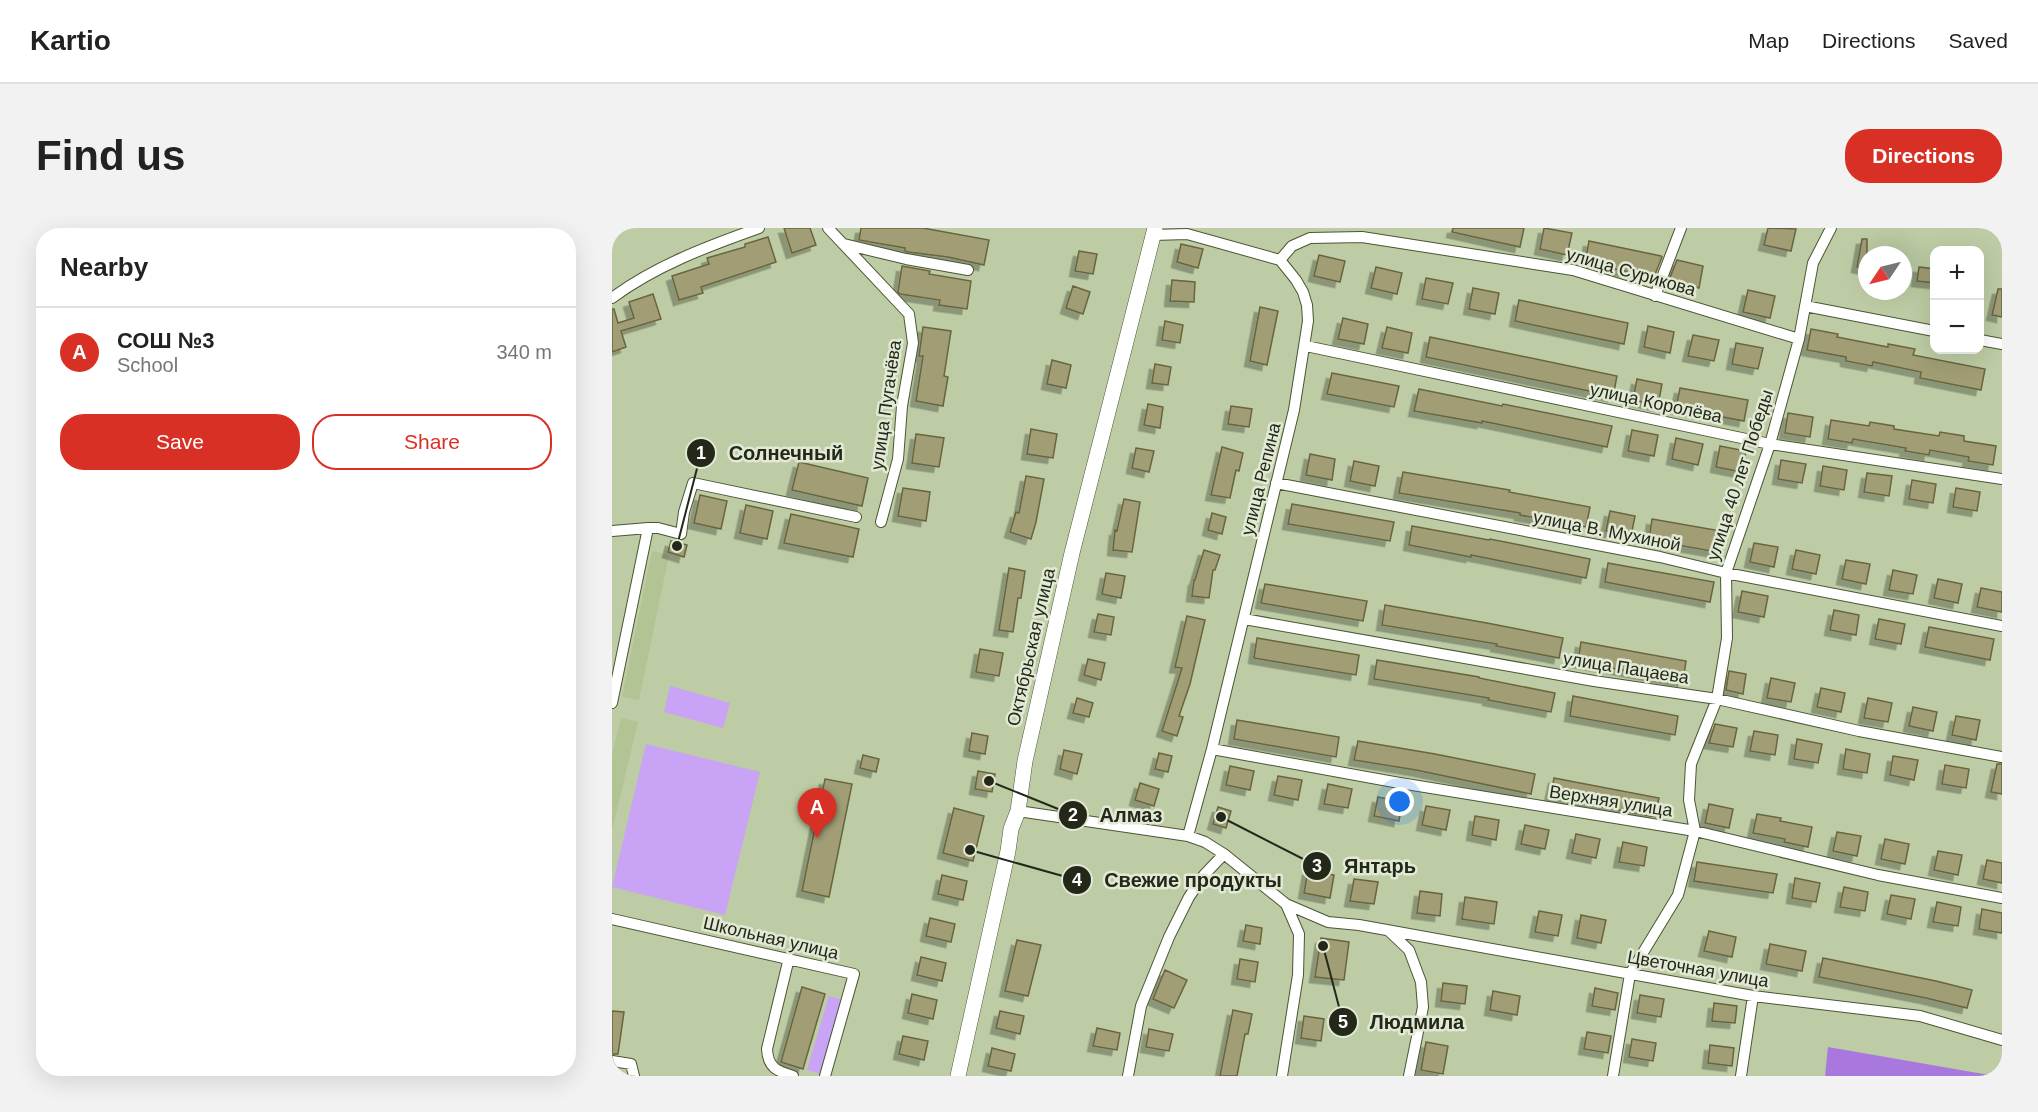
<!DOCTYPE html>
<html lang="en">
<head>
<meta charset="utf-8">
<style>
	:root { --surface:#fff; --page:#f2f2f2; --text:#222; --muted:#767676; --line:#e0e0e0; --accent:#d93025 }
	body { margin:0; font-family:Arial,sans-serif; background:var(--page); color:var(--text) }
	.controls { position:absolute; right:18px; top:18px; display:grid; overflow:hidden; border-radius:12px; box-shadow:0 6px 24px #0002 }
	.controls button { width:54px; height:54px; display:grid; place-items:center; padding:0; border:0; border-bottom:2px solid var(--line); background:var(--surface); color:var(--text); font:30px sans-serif }
	.compass { position:absolute; left:1246px; top:18px; width:54px; height:54px; border-radius:50%; background:var(--surface); box-shadow:0 6px 24px #0002; rotate:235deg }
	.you { position:absolute; left:788px; top:574px; width:21px; height:21px; margin:-15px; border:4px solid #fff; border-radius:50%; background:#1a73e8; box-shadow:0 0 0 9px #1a73e833 }
	.badge { display:grid; place-items:center; width:39px; height:39px; border-radius:50%; background:var(--accent); color:#fff; font-size:20px; font-weight:700 }
	.pin { position:absolute; translate:-50% -50px; filter:drop-shadow(0 2px 3px #0008) }
	.pin::after { content:''; position:absolute; top:32px; width:21px; height:18px; background:inherit; clip-path:polygon(0 0,100% 0,50% 100%) }
	.list { margin:0; padding:0; list-style:none }
	h2 { display:flex; justify-content:space-between; align-items:center; height:78px; margin:0; padding:0 24px; font-size:26px }
	h2 small { font-size:20px; font-weight:400; color:var(--muted) }
	.list li { display:grid; grid-template-columns:39px 1fr auto; gap:18px; align-items:center; box-sizing:border-box; height:90px; padding:0 24px; border-top:2px solid var(--line) }
	.list b { display:block; font-size:22px; white-space:nowrap }
	.list p { margin:0; font-size:20px; white-space:nowrap; color:var(--muted) }
	.list em { font-size:20px; font-style:normal; color:var(--muted) }
	.actions { display:flex; gap:12px; padding:18px 24px }
	.actions a { flex:1; padding:14px 0; border:2px solid var(--accent); border-radius:24px; text-align:center; font-size:21px; color:var(--accent) }
	.actions .main { background:var(--accent); color:#fff }
	.map { position:relative; flex:none; width:1390px; height:848px; overflow:hidden; border-radius:24px }
	header { display:flex; align-items:center; gap:36px; box-sizing:border-box; height:84px; padding:0 30px; background:var(--surface); border-bottom:2px solid var(--line) }
	header strong { font-size:28px }
	nav { display:flex; gap:33px; margin-inline-start:auto; font-size:21px }
	.intro { display:flex; align-items:center; justify-content:space-between; box-sizing:border-box; height:144px; padding:0 36px }
	h1 { margin:0; font-size:42px }
	.button { padding:15px 27px; border-radius:24px; background:var(--accent); color:#fff; font-size:21px; font-weight:700 }
	main { display:flex; gap:36px; padding:0 36px }
	aside { flex:1; background:var(--surface); border-radius:24px; box-shadow:0 6px 24px #0002 }
	.map>svg:first-child { display:block }
	.built { fill:#b2c394 }
	.green { fill:#c8a3f6 }
	.forest { fill:#a878de }
	.building { fill:#a19e76; stroke:#68653f; stroke-width:1.5; filter:url(#shadow) }
	.lines { fill:none; stroke-linecap:round; stroke-linejoin:round }
	.street-casing { stroke:#4a5633; stroke-width:12 }
	.secondary-casing { stroke:#4a5633; stroke-width:16 }
	.street { stroke:#fff; stroke-width:10 }
	.secondary { stroke:#fff; stroke-width:15 }
	.labels { text-anchor:middle; dominant-baseline:central; stroke-width:5; stroke-linejoin:round; paint-order:stroke }
	.street-label { font-size:18px; fill:#232819; stroke:#e1e9d5 }
	.leader { fill:none; stroke:#232819; stroke-width:2 }
	.callout-dot { fill:#232819; stroke:#e1e9d5; stroke-width:2 }
	.mark-label { font-size:18px; text-anchor:middle; font-weight:bold; fill:#fff }
	.callout-label { font-size:20px; text-anchor:middle; font-weight:bold; fill:#232819; stroke:#e1e9d5; stroke-width:5; stroke-linejoin:round; paint-order:stroke }
</style>
</head>
<body>
<header>
<strong>Kartio</strong>
<nav><a>Map</a><a>Directions</a><a>Saved</a></nav>
</header>
<div class="intro"><h1>Find us</h1><a class="button">Directions</a></div>
<main>
<aside>
<h2>Nearby<small></small></h2>
<ul class="list">
<li><span class="badge">A</span><div><b>СОШ №3</b><p>School</p></div><em>340 m</em></li>
</ul>
<div class="actions"><a class="main">Save</a><a>Share</a></div>
</aside>
<div class="map">
<svg width="1390" height="848" viewBox="0 0 1390 848">
	<defs>
		<filter id="shadow"><feDropShadow dx="-5.5" dy="5.5" stdDeviation="0" flood-color="#0004"/></filter>
	</defs>
	<rect width="100%" height="100%" fill="#bdcca4"/>
	<path class="built" d="M40,323L57,327L27,472L10,469Z
		M9,490L26,494L0,602V527Z"/>
	<path class="green" d="M58,458L118,475L111,500L52,484Z
		M34,516L148,544L113,687L0,659Z
		M217,768L231,772L209,846L195,842Z"/>
	<path class="forest" d="M1216,819L1383,848H1213Z"/>
	<path class="building" d="M172,0H198L204,17L180,25Z
		M249,0H311L377,12L372,37L336,29L296,24L293,23V20L247,12Z
		M841,0H912L908,19L840,4Z
		M932,0L960,5L955,27L928,21Z
		M1156,0L1184,1L1179,23L1152,17Z
		M156,9L164,34L89,59L91,65L67,72L60,48L97,36L95,30L133,19V16Z
		M1250,11H1255V41L1245,39Z
		M977,13L1049,28L1050,29L1042,49L973,35Z
		M569,16L591,21L586,40L565,34Z
		M467,23L485,26L481,46L463,43Z
		M707,27L733,33L728,54L702,48Z
		M1065,32L1091,38L1087,60L1057,52Z
		M290,38L318,43L317,46L359,53L355,81L327,77L328,72L288,66L286,64Z
		M764,39L790,45L785,66L759,60Z
		M1307,39L1323,41V55L1305,53Z
		M814,50L841,55L836,76L810,71Z
		M560,52L583,54L582,74L558,73Z
		M461,58L478,64L471,86L454,80Z
		M861,60L887,65L883,86L857,81Z
		M1386,61H1390V89L1380,87Z
		M1136,62L1163,68L1158,90L1131,84Z
		M41,66L49,91L9,103L14,119L0,124V81H2L6,95L22,90L17,74Z
		M907,72L1016,95L1012,116L903,93Z
		M648,79L666,83L655,137L638,133Z
		M731,90L756,96L752,116L726,111Z
		M553,93L571,97L568,115L550,112Z
		M1036,98L1062,104L1058,125L1032,119Z
		M311,99L339,103L332,148L336,149L331,178L304,173L311,128H307Z
		M775,99L800,105L796,125L770,120Z
		M1199,101L1226,106L1225,109L1276,119V116L1303,121L1301,127L1373,141L1369,162L1308,150L1309,144L1261,134L1260,138L1234,133V129L1195,122Z
		M1081,107L1107,112L1102,133L1076,128Z
		M818,109L1005,148L1001,168L814,129Z
		M1124,115L1151,120L1146,141L1120,136Z
		M440,132L459,137L454,160L435,156Z
		M543,136L559,139L556,157L540,155Z
		M720,145L787,158L782,179L715,166Z
		M1025,151L1050,156L1046,177L1021,172Z
		M1068,160L1136,172L1132,193L1064,180Z
		M807,161L890,178L891,176L1000,198L995,219L870,193V195L802,183Z
		M536,176L551,179L548,200L532,197Z
		M619,178L640,181L637,199L616,196Z
		M1176,185L1201,189L1198,209L1173,205Z
		M1219,192L1257,198L1258,194L1282,198V201L1327,208L1328,204L1352,208V213L1384,218L1381,237L1356,233L1357,229L1318,222L1317,227L1293,223L1294,220L1241,211L1240,215L1216,211Z
		M419,201L445,206L441,230L415,226Z
		M1020,202L1046,207L1042,228L1016,223Z
		M304,206L332,210L327,239L300,235Z
		M1064,210L1091,216L1086,237L1060,231Z
		M1108,218L1134,223L1130,244L1104,239Z
		M610,219L631,225L627,243L624,242L618,270L599,267Z
		M524,220L542,223L537,244L520,240Z
		M698,226L723,231L720,252L694,247Z
		M1169,232L1194,236L1190,255L1166,251Z
		M742,233L767,238L763,258L738,253Z
		M187,234L256,250L250,278L180,262Z
		M1211,238L1235,242L1232,262L1208,258Z
		M791,244L898,262L897,264L978,279L974,299L908,287V285L787,265Z
		M1255,245L1280,248L1277,268L1252,264Z
		M414,248L432,251L424,294L419,311L398,304L404,284L407,285Z
		M1300,252L1324,256L1321,275L1297,271Z
		M291,260L318,264L314,293L286,288Z
		M1344,260L1368,264L1365,283L1341,279Z
		M88,267L115,273L109,301L82,295Z
		M512,271L528,274L520,324L501,322L503,302L505,303Z
		M680,276L782,294L778,313L676,296Z
		M134,277L161,283L155,311L128,305Z
		M998,283L1023,288L1019,308L994,303Z
		M600,285L614,289L610,306L596,302Z
		M179,286L247,301L241,329L172,315Z
		M1040,291L1109,303L1105,324L1037,312Z
		M800,298L877,312L878,311L978,331L974,350L859,327V329L797,317Z
		M59,313L75,317L72,329L56,324Z
		M1142,315L1166,319L1162,339L1138,334Z
		M592,322L608,327L603,342H601L597,370L580,368L582,352H583Z
		M1184,322L1208,327L1204,346L1180,341Z
		M1234,332L1258,336L1254,356L1230,351Z
		M996,335L1102,354L1098,374L993,354Z
		M397,340L413,343L409,370H406L401,404L387,402Z
		M1281,342L1305,347L1301,366L1277,362Z
		M494,345L513,348L509,370L490,366Z
		M1326,351L1350,356L1346,375L1322,370Z
		M653,356L755,373L751,393L649,375Z
		M1369,360L1390,364V384L1365,379Z
		M1130,363L1156,368L1152,389L1126,384Z
		M773,377L875,395L951,410L947,430L884,418L885,416L770,397Z
		M1222,382L1247,387L1244,407L1218,402Z
		M486,386L502,389L499,407L482,404Z
		M575,388L593,392L578,456L567,488L571,489L565,508L550,503L570,440L563,439Z
		M1267,391L1293,396L1289,416L1263,411Z
		M1317,399L1382,411L1378,432L1313,419Z
		M645,410L747,427L744,447L642,430Z
		M969,414L1074,433L1071,453L966,434Z
		M368,421L391,425L387,448L364,444Z
		M476,431L493,435L489,452L472,447Z
		M765,432L867,449V450L943,465L939,484L876,472L877,470L762,451Z
		M1117,443L1134,446L1131,466L1114,462Z
		M1159,450L1183,455L1179,474L1155,470Z
		M1209,460L1233,465L1229,484L1205,479Z
		M961,468L1066,488L1063,507L958,488Z
		M465,470L481,475L477,489L461,485Z
		M1256,470L1280,475L1276,494L1252,490Z
		M1301,479L1325,484L1321,503L1297,498Z
		M1344,488L1368,492L1364,512L1340,507Z
		M625,492L727,509L724,529L622,511Z
		M1103,496L1125,500L1121,519L1097,515Z
		M1142,503L1166,507L1163,527L1138,523Z
		M360,505L376,508L373,526L357,523Z
		M1185,511L1210,516L1206,535L1182,531Z
		M746,513L823,526L923,546L919,566L804,542L742,532Z
		M1234,521L1258,526L1255,545L1231,541Z
		M452,522L470,526L465,546L448,541Z
		M547,525L560,528L556,544L543,541Z
		M251,527L267,531L264,544L248,540Z
		M1281,528L1306,532L1302,552L1278,547Z
		M1385,536H1390V566L1379,564Z
		M1333,537L1357,541L1354,560L1330,556Z
		M618,538L642,543L638,562L614,557Z
		M366,543L383,546L380,564L363,561Z
		M666,548L690,552L686,572L662,567Z
		M942,550L1047,570L1043,589L938,569Z
		M213,551L240,556L217,669L190,663Z
		M528,555L547,561L542,578L523,572Z
		M716,556L740,561L736,580L712,576Z
		M766,569L790,574L787,593L762,588Z
		M1097,576L1121,581L1117,600L1093,595Z
		M814,578L838,582L834,602L810,597Z
		M606,579L619,583L614,600L601,596Z
		M342,580L372,588L361,633L331,625Z
		M1145,586L1169,590L1168,593L1200,599L1196,619L1172,614L1173,611L1141,605Z
		M863,588L887,592L884,612L860,607Z
		M913,597L937,602L933,621L909,616Z
		M1225,604L1249,608L1245,628L1221,623Z
		M964,606L988,611L984,630L960,625Z
		M1273,611L1297,616L1293,636L1269,631Z
		M1011,614L1035,619L1032,638L1007,634Z
		M1326,623L1350,627L1346,647L1322,642Z
		M1375,632L1390,635V655L1371,651Z
		M1085,634L1165,646L1161,665L1082,653Z
		M696,642L722,647L718,670L692,665Z
		M330,647L355,653L351,672L326,666Z
		M1183,650L1208,655L1204,674L1180,670Z
		M742,651L766,654L762,676L738,673Z
		M1232,659L1256,664L1253,683L1228,679Z
		M808,663L830,666L828,688L805,685Z
		M1279,667L1303,671L1299,691L1275,686Z
		M853,669L885,674L882,696L850,691Z
		M1325,674L1349,679L1346,698L1321,694Z
		M1370,681L1390,685V705L1367,701Z
		M927,683L950,687L946,708L923,704Z
		M969,687L994,692L989,715L965,710Z
		M318,690L343,696L339,714L314,708Z
		M634,697L650,700L648,716L631,713Z
		M1097,703L1124,709L1120,729L1092,723Z
		M709,710L737,714L732,752L703,749Z
		M405,712L429,717L416,768L393,763Z
		M1158,716L1194,723L1190,743L1154,736Z
		M309,729L334,735L330,753L305,747Z
		M1211,730L1324,753L1360,762L1355,780L1314,770L1207,749Z
		M628,731L646,734L643,754L625,751Z
		M553,742L575,752L562,780L541,771Z
		M831,755L855,758L853,776L829,773Z
		M190,759L213,766L191,841L169,834Z
		M983,760L1006,765L1003,782L980,778Z
		M881,763L908,768L905,787L878,782Z
		M300,766L325,772L321,791L296,785Z
		M1028,767L1052,771L1049,789L1025,785Z
		M1102,775L1125,778L1123,795L1100,793Z
		M621,782L640,786L636,806H633L625,848H608Z
		M0,783L12,784L6,826H0Z
		M388,783L412,788L408,806L384,800Z
		M692,788L712,791L709,813L689,810Z
		M485,800L508,805L505,822L481,818Z
		M537,801L561,806L557,823L534,819Z
		M975,804L999,808L996,825L972,821Z
		M291,808L316,813L312,832L287,826Z
		M1020,811L1044,815L1041,833L1017,829Z
		M814,814L836,818L831,846L809,842Z
		M1098,817L1122,820L1120,838L1096,835Z
		M380,820L403,826L399,843L376,838Z"/>
	<g class="lines">
		<defs>
			<path id="street" d="M216,0L297,86L301,115L290,178L286,231L269,294
				M541,7L575,6L668,32L684,52L691,64L695,77L696,93L682,182L600,521L576,608
				M232,16L294,31L356,42
				M668,32L680,18L698,10L750,9L961,42L1187,111
				M1043,68L1069,0
				M0,70C43,38 96,18 147,0
				M1193,78L1322,103
				M1368,112L1390,116
				M694,118L1158,216L1390,251
				M664,255L1048,329L1114,345L1390,398
				M0,303L36,300
				M632,391L982,453L1105,471L1247,503L1390,529
				M0,475L36,300H46L69,306L72,284L81,255L244,289
				M600,521L782,554L1083,603L1266,647L1390,670
				M406,583L576,608L593,614L612,626L674,676L687,706L686,747L670,848
				M674,676L716,694L747,697L1141,768L1308,788L1390,812
				M0,691L242,746L213,848
				M777,703L797,722L809,754L811,779L797,848
				M177,730L155,821C156,840 165,843 181,848
				M0,833L19,836L22,848
				M516,848L529,778L557,709L577,669L592,647L612,626
				M1001,848L1018,746L1066,667L1083,603L1077,572L1079,536L1105,471L1115,410L1114,345L1158,216L1187,111L1201,35L1219,0
				M1129,848L1141,768"/>
			<path id="secondary" d="M346,848L396,623L399,601L406,583L413,533L460,325L543,0"/>
		</defs>
		<use href="#street" class="street-casing"/>
		<use href="#secondary" class="secondary-casing"/>
		<use href="#street" class="street"/>
		<use href="#secondary" class="secondary"/>
	</g>
	<g class="labels">
		<g class="street-label">
			<text transform="translate(1019 44) rotate(16)">улица Сурикова</text>
			<text transform="translate(1044 175) rotate(12)">улица Королёва</text>
			<text transform="translate(274 177) rotate(-82)">улица Пугачёва</text>
			<text transform="translate(1128 247) rotate(-72)">улица 40 лет Победы</text>
			<text transform="translate(649 251) rotate(-76)">улица Репина</text>
			<text transform="translate(995 303) rotate(11)">улица В. Мухиной</text>
			<text transform="translate(419 419) rotate(-77)">Октябрьская улица</text>
			<text transform="translate(1014 440) rotate(9)">улица Пацаева</text>
			<text transform="translate(999 573) rotate(9)">Верхняя улица</text>
			<text transform="translate(159 710) rotate(13)">Школьная улица</text>
			<text transform="translate(1086 741) rotate(10)">Цветочная улица</text>
		</g>
	</g>
	<path class="leader" d="M65 318L89 225M377 553L461 587M609 589L705 638M358 622L465 652M711 718L731 794"/>
	<g class="callout-dot">
		<circle cx="65" cy="318" r="6"/>
		<circle cx="377" cy="553" r="6"/>
		<circle cx="609" cy="589" r="6"/>
		<circle cx="358" cy="622" r="6"/>
		<circle cx="711" cy="718" r="6"/>
		<circle cx="89" cy="225" r="15"/>
		<circle cx="461" cy="587" r="15"/>
		<circle cx="705" cy="638" r="15"/>
		<circle cx="465" cy="652" r="15"/>
		<circle cx="731" cy="794" r="15"/>
	</g>
	<g class="mark-label">
		<text x="89" y="231">1</text>
		<text x="461" y="593">2</text>
		<text x="705" y="644">3</text>
		<text x="465" y="658">4</text>
		<text x="731" y="800">5</text>
	</g>
	<g class="callout-label">
		<text x="174" y="232">Солнечный</text>
		<text x="519" y="594">Алмаз</text>
		<text x="768" y="645">Янтарь</text>
		<text x="581" y="659">Свежие продукты</text>
		<text x="805" y="801">Людмила</text>
	</g>
</svg>
<div class="controls">
<button>+</button>
<button>−</button>
</div>
<svg class="compass" viewBox="-18 -18 36 36"><path d="M0-13l5 13h-10z" fill="#e53935"/><path d="M0 13l5-13h-10z" fill="#767676"/></svg>
<div class="you"></div>
<div class="pin badge" style="left:205px;top:610px">A</div>
</div>
</main>
</body>
</html>
